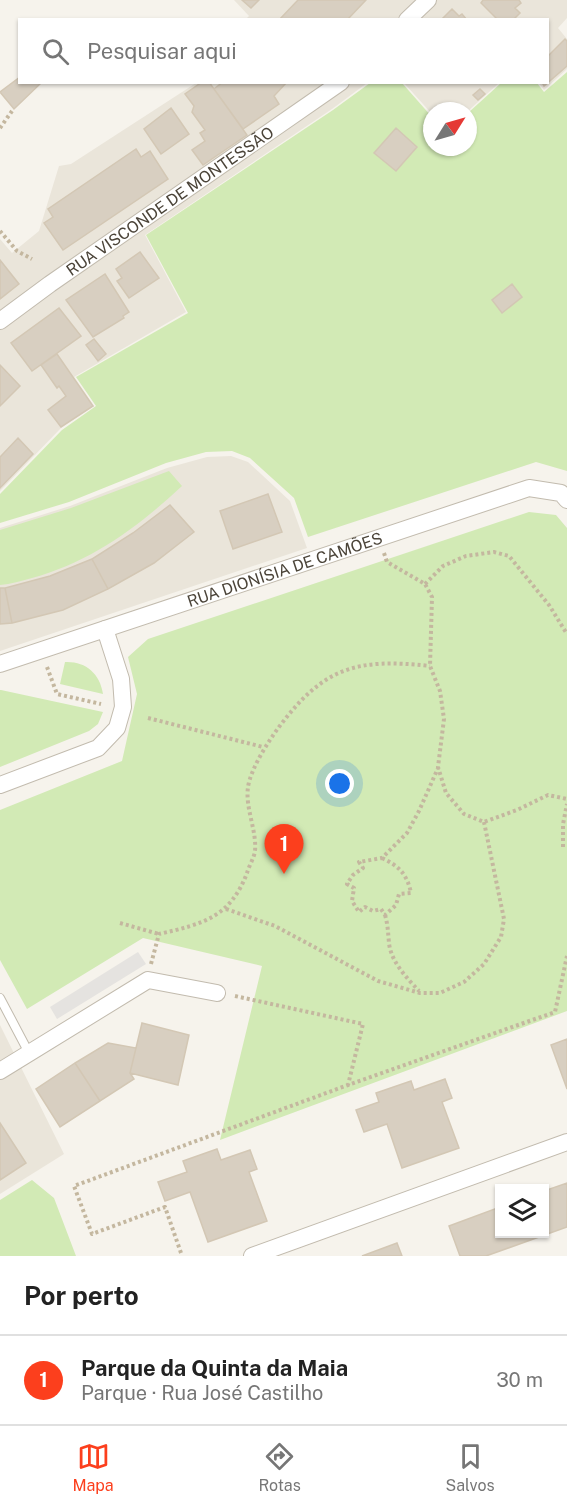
<!DOCTYPE html>
<html lang="pt">
<head>
<meta charset="utf-8">
<style>
	:root { --surface:#fff; --page:#f2f2f2; --text:#222; --muted:#767676; --line:#e0e0e0; --accent:#fc3f1d }
	body { margin:0; font-family:"Public Sans",sans-serif; background:var(--page); color:var(--text) }
	.controls { position:absolute; right:18px; bottom:18px; display:grid; overflow:hidden; border-radius:0px; box-shadow:0 2px 4px #0004 }
	.controls button { width:54px; height:54px; display:grid; place-items:center; padding:0; border:0; border-bottom:2px solid var(--line); background:var(--surface); color:var(--text); font:30px sans-serif }
	.compass { position:absolute; left:423px; top:102px; width:54px; height:54px; border-radius:50%; background:var(--surface); box-shadow:0 2px 4px #0004; rotate:53deg }
	.you { position:absolute; left:340px; top:784px; width:21px; height:21px; margin:-15px; border:4px solid #fff; border-radius:50%; background:#1a73e8; box-shadow:0 0 0 9px #1a73e833 }
	.badge { display:grid; place-items:center; width:39px; height:39px; border-radius:50%; background:var(--accent); color:#fff; font-size:20px; font-weight:700 }
	.pin { position:absolute; translate:-50% -50px; filter:drop-shadow(0 2px 3px #0008) }
	.pin::after { content:''; position:absolute; top:32px; width:21px; height:18px; background:inherit; clip-path:polygon(0 0,100% 0,50% 100%) }
	.list { margin:0; padding:0; list-style:none }
	h2 { display:flex; justify-content:space-between; align-items:center; height:78px; margin:0; padding:0 24px; font-size:26px }
	h2 small { font-size:20px; font-weight:400; color:var(--muted) }
	.list li { display:grid; grid-template-columns:39px 1fr auto; gap:18px; align-items:center; box-sizing:border-box; height:90px; padding:0 24px; border-top:2px solid var(--line) }
	.list b { display:block; font-size:22px; white-space:nowrap }
	.list p { margin:0; font-size:20px; white-space:nowrap; color:var(--muted) }
	.list em { font-size:20px; font-style:normal; color:var(--muted) }
	.icon { flex:none; width:33px; height:33px; fill:none; stroke:currentColor; stroke-width:2; stroke-linecap:round; stroke-linejoin:round }
	.map { position:relative; flex:none; width:567px; height:1256px; overflow:hidden }
	.search { position:absolute; background:var(--surface); box-shadow:0 2px 4px #0004; left:18px; right:18px; top:18px; height:66px; display:flex; align-items:center; gap:15px; box-sizing:border-box; padding:0 21px; border-radius:0px; color:var(--muted); font-size:22px }
	.sheet { height:168px; background:var(--surface) }
	nav { display:flex; justify-content:space-around; align-items:center; box-sizing:border-box; height:84px; border-top:2px solid var(--line); background:var(--surface); font-size:16px; color:var(--muted) }
	nav a { display:grid; justify-items:center; gap:3px }
	nav .on { color:var(--accent) }
	.map>svg:first-child { display:block }
	.residential { fill:#eae5da }
	.green { fill:#d2eab5 }
	.parking { fill:#e5e3e0 }
	.building { fill:#d8cfc1; stroke:#d3c7b4; stroke-width:1.5 }
	.lines { fill:none; stroke-linecap:round; stroke-linejoin:round }
	.service-casing { stroke:#c2bbae; stroke-width:10 }
	.minor-casing { stroke:#c2bbae; stroke-width:18 }
	.path { stroke:#c4b79f; stroke-width:4; stroke-dasharray:3 3; stroke-linecap:butt }
	.service { stroke:#fff; stroke-width:8 }
	.minor { stroke:#fff; stroke-width:16 }
	.labels { text-anchor:middle; dominant-baseline:central; stroke-width:5; stroke-linejoin:round; paint-order:stroke }
	.street-label { font-size:16px; fill:#4b4439; stroke:#fff }
</style>
</head>
<body>
<div class="map">
<svg width="567" height="1256" viewBox="0 0 567 1256">
	<rect width="100%" height="100%" fill="#f6f3ec"/>
	<path class="residential" d="M234,0H567V18L558,28L567,39V69L544,90L539,83L548,82V20L246,19L249,16Z
		M196,83H367L332,109L145,235L186,312L74,377L94,406L61,428L0,491V239L12,253L39,231L59,166L71,164Z
		M404,83H499L468,111H432V114Z
		M231,456L248,462L290,501L307,548L0,651V528L70,506L167,468L207,457Z
		M0,1025L64,1154L0,1194Z"/>
	<path class="green" d="M567,72V471L536,462L308,537L294,498L250,458L232,451L206,452L166,463L69,502L0,523V494L62,430L96,406L76,377L188,313L146,235L333,110L370,83H402L432,117V147H468V113L501,83H537L544,92Z
		M169,471L182,486C138,527 91,562 32,578C21,581 11,584 0,585V530L71,508Z
		M529,512L556,515L567,528V1011L220,1140L262,966L143,938L27,1009L0,960V810L122,761L137,694L128,657L148,639Z
		M65,662C85,661 100,673 103,694L60,684Z
		M0,690H1L103,712L98,724L89,731L0,767Z
		M32,1180L54,1198L76,1256H0V1200Z"/>
	<path class="parking" d="M138,952L146,964L57,1019L50,1007Z"/>
	<path class="building" d="M242,0H259L251,8Z
		M298,0H366L347,20H279Z
		M483,0H519L521,3L515,8L520,13L513,20H498L481,3Z
		M452,9L459,16L462,14L467,20H441Z
		M565,39L567,41V66L544,86L542,82H548V56Z
		M20,77V82H42L14,109L0,92Z
		M202,82H209L247,135L203,165L192,150L205,141L200,133L205,130L192,112L194,106L185,94Z
		M223,82H287L274,96L279,104L243,129L214,89Z
		M480,89L485,94L478,100L473,95Z
		M171,108L189,134L161,154L144,129Z
		M396,128L417,147L396,171L374,153Z
		M136,149L141,157L150,151L168,179L63,250L44,223L53,217L48,209Z
		M140,252L159,278L129,298L117,281L122,278L116,269Z
		M0,260L19,284L0,299Z
		M105,274L129,312L123,316L124,318L93,337L66,300Z
		M512,284L522,297L502,313L492,300Z
		M59,308L81,336L32,371L11,343Z
		M94,339L106,354L98,361L86,345Z
		M57,354L93,406L61,427L48,410L66,396L59,386L57,388L41,365Z
		M0,365L20,386L0,406Z
		M18,438L33,454L0,488V457Z
		M268,494L282,532L233,549L220,511Z
		M170,505L194,532L154,563L108,589L92,559L133,533Z
		M92,559L108,589L63,610L12,623L5,588L50,576Z
		M0,588H5L12,623L0,624Z
		M142,1023L189,1035L178,1085L130,1073Z
		M567,1039V1089L551,1045Z
		M108,1043L136,1048L130,1073L134,1079L100,1101L75,1063Z
		M75,1063L100,1101L60,1127L36,1089Z
		M445,1079L452,1098L442,1102L459,1148L402,1168L387,1124L364,1132L356,1110L379,1102L376,1093L411,1081L414,1090Z
		M0,1123L26,1163L0,1180Z
		M217,1149L221,1160L250,1150L257,1169L249,1172L267,1221L208,1242L190,1192L165,1201L158,1182L187,1172L183,1161Z
		M567,1183V1227L486,1256H460L449,1226L500,1207V1234H544V1191Z
		M397,1243L402,1256H362Z"/>
	<g class="lines">
		<defs>
			<path id="service" d="M0,998L29,1053"/>
			<g id="minor">
				<path d="M407,20L428,0"/>
				<path id="s1" d="M0,321L50,284L341,82"/>
				<path id="s2" d="M0,664L529,488L561,493L567,500"/>
				<path d="M0,785L98,748L117,728L123,707L121,679L105,629"/>
				<path d="M0,1071L148,980L217,993"/>
				<path d="M252,1256L567,1142"/>
			</g>
		</defs>
		<use href="#service" class="service-casing"/>
		<use href="#minor" class="minor-casing"/>
		<path class="path" d="M0,128L12,111
			M0,231L17,251L32,259
			M384,553L387,562L425,584L432,597L430,666L440,691L444,719L438,767L446,793L464,814L484,822L517,810L548,795L567,799
			M425,584L443,566L466,556L494,552L509,556L549,605L567,634
			M47,667L57,694L101,704
			M148,718L263,747
			M563,847V824L567,804
			M382,858C399,866 407,874 411,893L399,894L396,905L385,915L381,909L373,911L365,907L359,912L352,901L354,888L347,884L353,875L363,868L359,862L382,858L407,833L419,811L438,768
			M226,909L275,926L378,981L420,993H440L464,982L484,964L501,937L504,919L484,822
			M385,915C388,925 388,933 389,943C391,962 407,978 419,991
			M120,923L159,934
			M151,964L159,934C202,924 230,918 247,873C249,866 254,858 255,851C257,831 245,808 248,787C251,768 268,742 279,727C324,667 356,658 430,666
			M235,996L363,1024L348,1085
			M181,1253L165,1207L92,1234L74,1186L348,1085L555,1012L567,956"/>
		<use href="#service" class="service"/>
		<use href="#minor" class="minor"/>
	</g>
	<g class="labels">
		<g class="street-label">
			<text stroke="none"><textPath href="#s1" startOffset="208">RUA VISCONDE DE MONTESSÃO</textPath></text>
			<text stroke="none"><textPath href="#s2" startOffset="300">RUA DIONÍSIA DE CAMÕES</textPath></text>
		</g>
	</g>
</svg>
<div class="controls">
<button><svg class="icon" aria-label="layers" viewBox="0 0 24 24"><path d="M12 4l9 5-9 5-9-5zM3 14l9 5 9-5"/></svg></button>
</div>
<svg class="compass" viewBox="-18 -18 36 36"><path d="M0-13l5 13h-10z" fill="#e53935"/><path d="M0 13l5-13h-10z" fill="#767676"/></svg>
<div class="you"></div>
<div class="pin badge" style="left:284px;top:874px">1</div>
<div class="search"><svg class="icon" aria-label="search" viewBox="0 0 24 24"><circle cx="10" cy="10" r="6"/><path d="M15 15l6 6"/></svg>Pesquisar aqui</div>
</div>
<section class="sheet">
<h2>Por perto<small></small></h2>
<ul class="list">
<li><span class="badge">1</span><div><b>Parque da Quinta da Maia</b><p>Parque · Rua José Castilho</p></div><em>30 m</em></li>
</ul>
</section>
<nav>
<a class="on"><svg class="icon" aria-label="map" viewBox="0 0 24 24"><path d="M3 6l6-2 6 2 6-2v14l-6 2-6-2-6 2zM9 4v14M15 6v14"/></svg>Mapa</a>
<a><svg class="icon" aria-label="directions" viewBox="0 0 24 24"><path d="M12 3l9 9-9 9-9-9zM9 14v-3h6M13 9l2 2-2 2"/></svg>Rotas</a>
<a><svg class="icon" aria-label="saved" viewBox="0 0 24 24"><path d="M7 4h10v16l-5-4-5 4z"/></svg>Salvos</a>
</nav>
</body>
</html>
